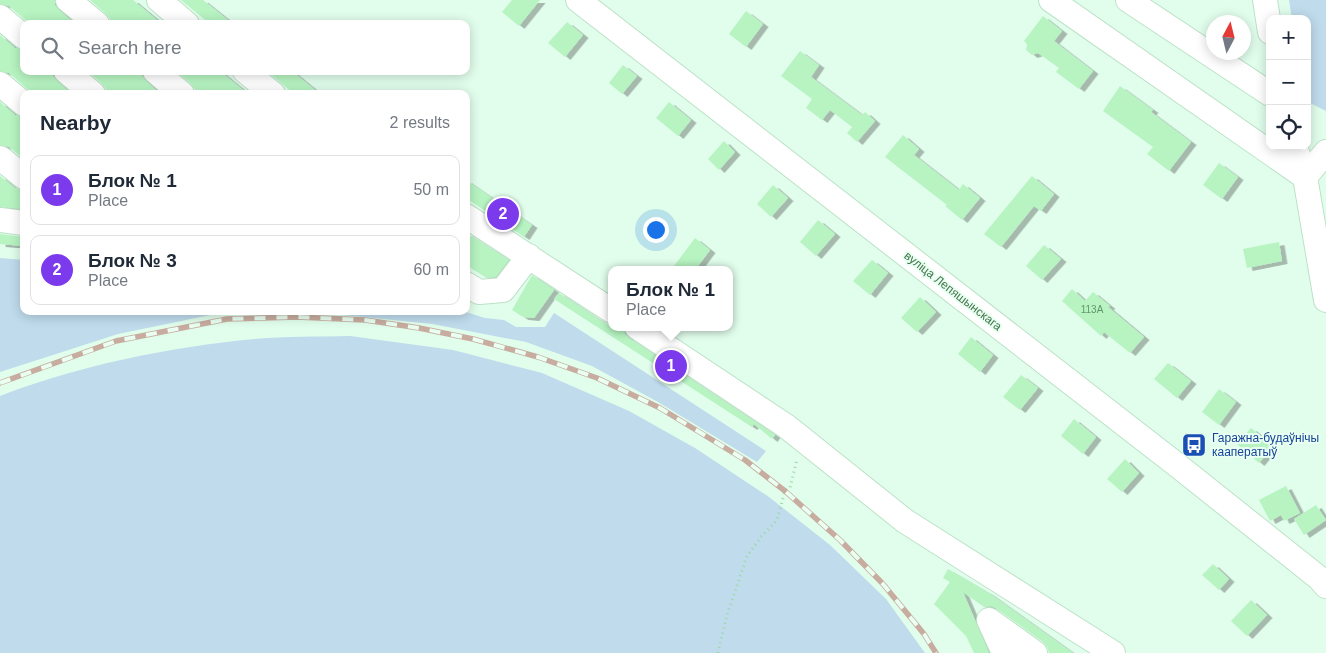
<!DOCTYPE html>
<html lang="en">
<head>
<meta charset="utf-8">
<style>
	:root { --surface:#fff; --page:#f6f6f7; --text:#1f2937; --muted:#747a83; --line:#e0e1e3; --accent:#7c3aed }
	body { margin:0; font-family:Helvetica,sans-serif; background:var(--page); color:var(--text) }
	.controls { position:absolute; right:15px; top:15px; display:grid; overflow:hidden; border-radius:10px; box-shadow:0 2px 12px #0003 }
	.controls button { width:45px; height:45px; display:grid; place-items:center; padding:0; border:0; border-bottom:1px solid var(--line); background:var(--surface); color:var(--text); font:25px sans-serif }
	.compass { position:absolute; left:1206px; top:15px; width:45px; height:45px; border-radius:50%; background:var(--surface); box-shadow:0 2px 12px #0003; rotate:7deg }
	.you { position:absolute; left:655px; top:229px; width:18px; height:18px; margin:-12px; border:4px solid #fff; border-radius:50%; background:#1a73e8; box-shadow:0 0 0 8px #1a73e833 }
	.badge { display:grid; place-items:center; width:32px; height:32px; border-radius:50%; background:var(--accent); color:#fff; font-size:16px; font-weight:700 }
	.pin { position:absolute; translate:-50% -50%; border:2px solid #fff; box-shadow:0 1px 5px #0006 }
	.popup { position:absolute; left:608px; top:266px; width:125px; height:65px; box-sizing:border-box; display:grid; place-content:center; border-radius:10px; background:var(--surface); filter:drop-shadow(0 1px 4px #0005); font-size:16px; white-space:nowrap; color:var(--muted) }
	.popup b { font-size:19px; color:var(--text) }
	.popup::after { content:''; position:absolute; left:50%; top:100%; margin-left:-10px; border:10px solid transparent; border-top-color:var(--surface) }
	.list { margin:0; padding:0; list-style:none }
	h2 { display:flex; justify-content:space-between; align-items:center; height:65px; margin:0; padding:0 20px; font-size:21px }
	h2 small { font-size:16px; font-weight:400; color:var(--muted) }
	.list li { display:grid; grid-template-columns:32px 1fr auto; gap:15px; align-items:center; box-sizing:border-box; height:70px; margin:0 10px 10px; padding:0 10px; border:1px solid var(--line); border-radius:10px }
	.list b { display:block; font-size:19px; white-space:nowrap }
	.list p { margin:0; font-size:16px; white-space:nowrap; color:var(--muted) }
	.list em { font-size:16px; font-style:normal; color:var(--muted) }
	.icon { flex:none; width:28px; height:28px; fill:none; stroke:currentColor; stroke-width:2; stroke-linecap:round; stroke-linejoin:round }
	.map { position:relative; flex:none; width:1326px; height:653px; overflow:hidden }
	.search { position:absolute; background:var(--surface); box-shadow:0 2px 12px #0003; left:20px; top:20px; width:450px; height:55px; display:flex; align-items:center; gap:12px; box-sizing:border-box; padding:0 18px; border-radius:10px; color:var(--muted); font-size:19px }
	.panel { position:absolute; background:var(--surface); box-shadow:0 2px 12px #0003; left:20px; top:90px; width:450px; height:225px; border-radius:10px }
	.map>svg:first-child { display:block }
	.green { fill:#bfdbec }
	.building { fill:#b7f4c2; filter:url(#shadow) }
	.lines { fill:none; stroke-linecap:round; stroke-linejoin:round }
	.minor-casing { stroke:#bce2c6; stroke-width:26 }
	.path { stroke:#9ad9a5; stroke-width:3; stroke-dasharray:1 4; stroke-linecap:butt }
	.minor { stroke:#fff; stroke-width:24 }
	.rail-casing { stroke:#c7ac9f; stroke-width:5.5 }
	.rail { stroke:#e8fff1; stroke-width:4; stroke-dasharray:11; stroke-linecap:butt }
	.labels { text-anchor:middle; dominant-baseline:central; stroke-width:4; stroke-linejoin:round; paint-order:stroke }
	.number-label { font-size:10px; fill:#62966a }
	.street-label { font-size:12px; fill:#46764d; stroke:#e8fff1 }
	.transit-label { font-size:12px; fill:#164399; stroke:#e8fff1; text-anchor:start }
</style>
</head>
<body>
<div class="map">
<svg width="1326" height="653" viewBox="0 0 1326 653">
	<defs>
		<filter id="shadow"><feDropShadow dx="5.5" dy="3" stdDeviation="0" flood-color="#0004"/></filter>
	</defs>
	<rect width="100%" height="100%" fill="#e1fdec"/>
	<path class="green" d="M1289,0H1326V111L1308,102L1307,19H1292Z
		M0,258L24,260V311H463L485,318L504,320L516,327H545L554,313L766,451L757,462L658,402L592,366L526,342L432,324L314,312L220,313L118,334L0,372Z
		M350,336L453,350L542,373L629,411L695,448L769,497L830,545L886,599L925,653H0V396C80,365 170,347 255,339C286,336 319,337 350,336Z"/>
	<path class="building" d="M0,0H55V5L59,10L75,24H30L9,6L0,4Z
		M90,0H133L162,24H110V19L106,14Z
		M181,0H203L233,24H210Z
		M512,0H540L519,26L502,12Z
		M746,11L763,24L746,47L729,34Z
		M1043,16L1062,31L1054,41L1093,71L1079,89L1056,72L1059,68L1038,53L1032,55L1026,50L1027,44L1024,41Z
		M567,22L583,35L565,57L548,43Z
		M0,35L15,48L24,50V71H53V76L57,81L72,94H33L9,73L0,71Z
		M800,51L819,65L811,77L862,115L865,112L875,121L857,142L847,133L852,127L830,110L822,120L806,108L812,99L781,76Z
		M623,65L637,76L622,94L609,83Z
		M88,71H142V76L146,81L160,94H106V89L102,84Z
		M176,71H220L248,94H195V89L191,84Z
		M267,71H292L320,94H294Z
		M1120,86L1153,110L1151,112L1191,142L1169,171L1147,154L1153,147L1103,111Z
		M0,102L15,115L24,117V159L9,147L0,145Z
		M669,102L691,120L678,136L656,118Z
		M903,135L919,149L914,155L959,190L963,184L980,198L962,220L945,206L947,205L885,157Z
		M724,141L735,152L719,170L708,159Z
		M1219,163L1238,177L1222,199L1203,185Z
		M0,176L15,188L24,190V209L0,207Z
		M1032,176L1054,194L1041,211L1034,206L1001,247L984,234Z
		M466,180L532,225L524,237L466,198Z
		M773,185L788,198L771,217L757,204Z
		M818,220L835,234L816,256L800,242Z
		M466,233L509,260L496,277L487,278L466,265Z
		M0,234L24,237V246L0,244Z
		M695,238L710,250L695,270H671Z
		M1279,242L1282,261L1247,268L1243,249Z
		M1044,245L1061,259L1042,280L1026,266Z
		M872,260L888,273L870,295L853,281Z
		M532,275L554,290L534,318L523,317L512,310Z
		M1072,289L1085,301L1093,292L1110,306L1108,307L1144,337L1130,353L1104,332L1101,336L1062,301Z
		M559,293L604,323L612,325V327L624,328L625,334L629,338L775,435L772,439L754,424L752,427L554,299Z
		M920,297L936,312L917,332L901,318Z
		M971,337L993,355L980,372L958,354Z
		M1168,363L1191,381L1177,398L1154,379Z
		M1021,375L1038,388L1020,410L1003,397Z
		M1219,389L1236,402L1219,425L1202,412Z
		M1074,419L1096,437L1083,454L1061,436Z
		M1251,428L1273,446L1259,463L1237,444Z
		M1125,459L1139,473L1122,492L1107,479Z
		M1286,486L1300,513L1284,521L1281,515L1270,521L1259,500Z
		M1316,505L1326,520L1304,535L1294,519Z
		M1213,564L1229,579L1219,590L1202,575Z
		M948,569L989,593L1073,653H1049L1047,647L1043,642L997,609L991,606L984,607L963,592L989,653H974L966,636L934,604L950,582L943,578Z
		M1251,600L1267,615L1247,636L1231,621Z"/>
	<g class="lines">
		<defs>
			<path id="minor" d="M68,0L97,24
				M159,0L187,24
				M578,0L1177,465L1319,578L1326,586
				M1051,0L1305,177
				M1128,0L1270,94
				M1265,0L1270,32
				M0,17L24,37
				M66,71L93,94
				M155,71L182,94
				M245,71L273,94
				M0,84L24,104
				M1295,146L1305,177L1326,300
				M0,158L24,177
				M1305,177L1326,152
				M466,216L612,311
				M0,220L24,223
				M466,284L479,292L503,290L529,256
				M637,327L786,426L905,521L1113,653
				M1004,653L989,620L1035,653"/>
		</defs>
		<use href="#minor" class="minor-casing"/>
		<path class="path" d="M718,653L727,615L747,556L761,537L777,520L785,491L790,488L797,459"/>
		<use href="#minor" class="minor"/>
		<defs>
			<path id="rail" d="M0,383L116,341L227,319L297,317L365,320L419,328L473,339L538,357L597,378L660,408L745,460L785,491L840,540L883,584L924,634L936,653"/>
		</defs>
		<use href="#rail" class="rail-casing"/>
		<use href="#rail" class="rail"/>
	</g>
	<defs>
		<symbol id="bus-square" viewBox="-11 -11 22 22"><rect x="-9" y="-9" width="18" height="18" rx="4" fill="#1a4fb4" stroke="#e8fff1"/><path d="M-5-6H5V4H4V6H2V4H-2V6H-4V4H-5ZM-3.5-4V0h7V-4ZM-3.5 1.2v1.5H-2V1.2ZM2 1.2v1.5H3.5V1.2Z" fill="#fff"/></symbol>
	</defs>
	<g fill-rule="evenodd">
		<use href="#bus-square" x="1180" y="431" width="28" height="28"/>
	</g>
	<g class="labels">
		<g class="number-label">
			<text x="1092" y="309">113А</text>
		</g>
		<g class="street-label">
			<text transform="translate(953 291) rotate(38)">вуліца Лепяшынскага</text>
		</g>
		<g class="transit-label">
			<text x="1212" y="438">Гаражна-будаўнічы<tspan x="1212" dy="14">кааператыў</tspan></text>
		</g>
	</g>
</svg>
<div class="controls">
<button>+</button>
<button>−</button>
<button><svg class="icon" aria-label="locate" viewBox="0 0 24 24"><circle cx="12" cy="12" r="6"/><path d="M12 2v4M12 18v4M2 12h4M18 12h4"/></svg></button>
</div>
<svg class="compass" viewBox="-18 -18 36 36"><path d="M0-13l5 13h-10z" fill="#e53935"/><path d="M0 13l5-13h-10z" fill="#747a83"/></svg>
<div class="you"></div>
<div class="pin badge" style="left:671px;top:366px">1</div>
<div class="popup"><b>Блок № 1</b>Place</div>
<div class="pin badge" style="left:503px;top:214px">2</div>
<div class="search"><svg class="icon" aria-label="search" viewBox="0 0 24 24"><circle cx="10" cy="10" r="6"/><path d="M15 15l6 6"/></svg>Search here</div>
<section class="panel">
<h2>Nearby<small>2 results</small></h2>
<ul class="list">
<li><span class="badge">1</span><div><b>Блок № 1</b><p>Place</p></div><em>50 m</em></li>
<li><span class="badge">2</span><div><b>Блок № 3</b><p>Place</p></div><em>60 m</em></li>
</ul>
</section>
</div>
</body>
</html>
